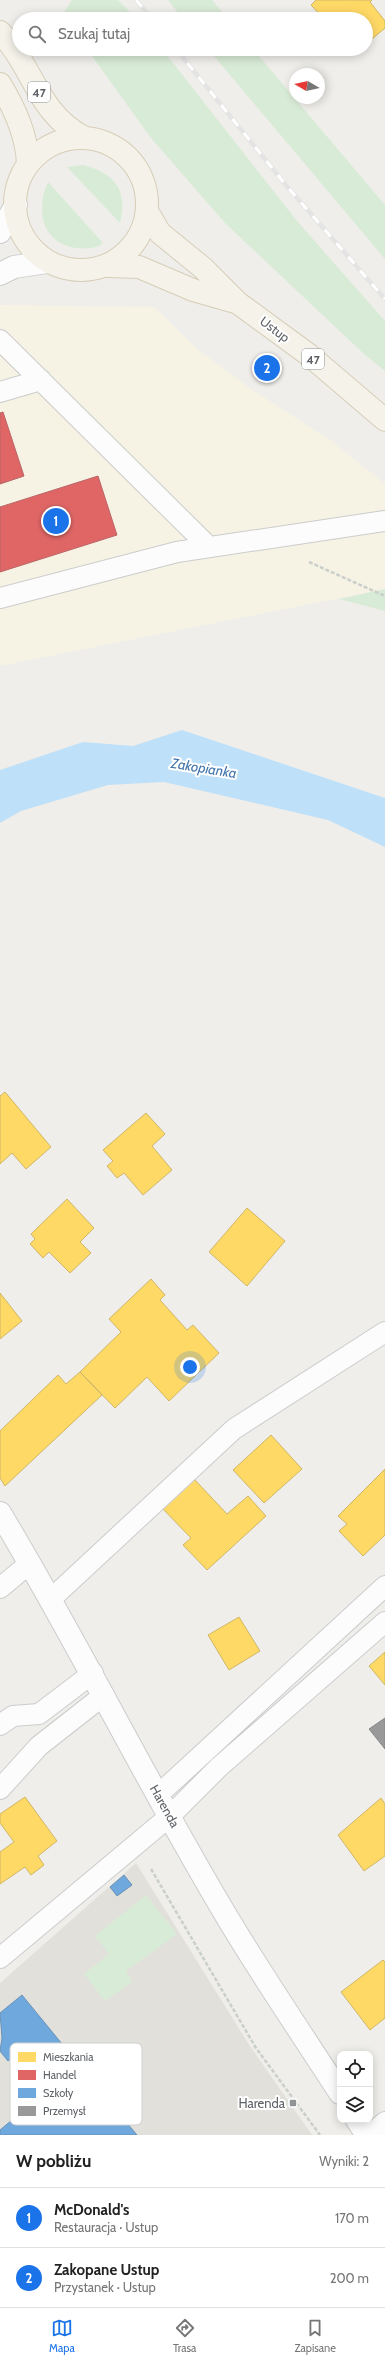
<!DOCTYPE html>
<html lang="pl">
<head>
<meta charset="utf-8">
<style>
	:root { --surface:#fff; --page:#f2f2f2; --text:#222; --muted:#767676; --line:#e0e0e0; --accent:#1a73e8 }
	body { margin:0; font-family:Cabin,sans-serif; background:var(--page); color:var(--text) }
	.controls { position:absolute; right:12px; bottom:12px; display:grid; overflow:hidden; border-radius:8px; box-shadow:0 2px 10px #0003 }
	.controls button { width:36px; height:36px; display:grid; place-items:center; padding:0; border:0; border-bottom:1px solid var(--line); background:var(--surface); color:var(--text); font:20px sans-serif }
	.compass { position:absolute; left:289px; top:68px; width:36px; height:36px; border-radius:50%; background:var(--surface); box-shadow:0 2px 10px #0003; rotate:279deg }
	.you { position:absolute; left:190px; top:1367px; width:14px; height:14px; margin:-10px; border:3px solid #fff; border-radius:50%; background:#1a73e8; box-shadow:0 0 0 6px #1a73e833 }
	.badge { display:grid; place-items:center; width:26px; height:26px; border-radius:50%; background:var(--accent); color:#fff; font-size:13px; font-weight:700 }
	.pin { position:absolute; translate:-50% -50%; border:2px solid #fff; box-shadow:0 1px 4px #0006 }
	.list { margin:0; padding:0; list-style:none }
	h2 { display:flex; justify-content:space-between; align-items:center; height:52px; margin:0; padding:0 16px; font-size:17px }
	h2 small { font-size:13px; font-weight:400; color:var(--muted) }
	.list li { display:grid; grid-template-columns:26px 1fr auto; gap:12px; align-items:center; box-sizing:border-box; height:60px; padding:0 16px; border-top:1px solid var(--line) }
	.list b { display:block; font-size:15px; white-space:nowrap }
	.list p { margin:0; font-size:13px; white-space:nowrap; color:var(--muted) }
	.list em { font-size:13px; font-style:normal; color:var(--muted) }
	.icon { flex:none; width:22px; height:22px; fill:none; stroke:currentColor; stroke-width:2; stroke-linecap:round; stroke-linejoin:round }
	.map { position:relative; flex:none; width:385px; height:2135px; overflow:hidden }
	.search { position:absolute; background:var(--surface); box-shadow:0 2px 10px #0003; left:12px; right:12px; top:12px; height:44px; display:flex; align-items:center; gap:10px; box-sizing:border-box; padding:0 14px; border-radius:22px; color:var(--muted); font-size:15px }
	.sheet { height:172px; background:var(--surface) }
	nav { display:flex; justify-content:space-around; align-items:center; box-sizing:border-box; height:56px; border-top:1px solid var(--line); background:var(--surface); font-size:11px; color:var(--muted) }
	nav a { display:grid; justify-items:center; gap:2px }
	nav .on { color:var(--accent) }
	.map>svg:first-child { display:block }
	.commercial { fill:#f7f3e4 }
	.education { fill:#e2e0da }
	.green { fill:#d8ebd6 }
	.water { fill:#bfe0f9 }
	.homes { fill:#ffd966; stroke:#cfb667 }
	.shops { fill:#e06666; stroke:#b96567 }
	.schools { fill:#6fa8dc; stroke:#6a93b9 }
	.industry { fill:#999; stroke:#88898a }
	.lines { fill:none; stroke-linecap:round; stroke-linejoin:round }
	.lane-casing { stroke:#cbcccc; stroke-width:22 }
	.street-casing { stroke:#cbcccc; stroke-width:24 }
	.primary-casing { stroke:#d7ceb8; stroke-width:24 }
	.path { stroke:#cacfcc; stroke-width:2.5; stroke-dasharray:4 2; stroke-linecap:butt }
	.lane { stroke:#fdfcfc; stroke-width:20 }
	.street { stroke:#fdfcfc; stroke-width:22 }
	.primary { stroke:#f4f2e9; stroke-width:22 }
	.rail-casing { stroke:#e4e4e4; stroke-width:4.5 }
	.rail { stroke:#fff; stroke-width:3; stroke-dasharray:9; stroke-linecap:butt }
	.poi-dot { fill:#919496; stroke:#fff; stroke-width:1.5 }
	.labels { text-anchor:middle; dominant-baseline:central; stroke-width:4; stroke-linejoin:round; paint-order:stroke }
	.shield { fill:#fff; stroke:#8f9295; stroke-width:1 }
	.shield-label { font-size:12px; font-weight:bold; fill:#5f6368 }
	.street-label { font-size:13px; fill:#5f6368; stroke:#fff }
	.poi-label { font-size:13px; fill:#5f6368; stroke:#fff; text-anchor:end }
	.water-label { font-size:14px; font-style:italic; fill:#4174aa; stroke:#fff }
	.key { fill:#fff; stroke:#cfd0d2; stroke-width:1 }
	.key-label { font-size:11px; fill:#5f6368 }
</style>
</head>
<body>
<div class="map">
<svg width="385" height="2135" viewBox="0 0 385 2135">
	<rect width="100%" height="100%" fill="#efeeea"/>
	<path class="commercial" d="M0,305L154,307L198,350L254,391L330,440L385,484V589L0,666Z"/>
	<path class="education" d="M136,1863L248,2043L312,2135H0V1983Z"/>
	<path class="green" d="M72,0H118L137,19H65L62,15Z
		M168,0H212L228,19H183Z
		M87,49H162L297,221L385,321V371L364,354L225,223L151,138Z
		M208,49H253L385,205V259Z
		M83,165C115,173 128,190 120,223L67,167Z
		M48,182L103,243C96,249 86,249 77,248C42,244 35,210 48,182Z
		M385,589V611L339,599Z
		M146,1895L177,1934L126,1971L132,1982L105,2001L84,1974L109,1954L95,1936Z"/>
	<path class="water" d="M182,730L385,798V847L328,820L164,782L108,785L21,811L0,823V770L83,742L133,746Z"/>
	<path class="homes" d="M316,0H372L370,2L385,21V28L366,44V19H324L311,5Z
		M5,1092L51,1147L26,1169L12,1153L0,1164V1096Z
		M146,1113L165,1134L152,1146L172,1170L143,1195L124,1173L117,1178L107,1166L113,1161L103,1150Z
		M67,1199L94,1228L80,1242L91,1253L70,1273L49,1252L43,1258L30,1244L35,1239L31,1234Z
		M247,1208L285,1241L247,1286L209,1252Z
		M151,1279L165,1295L160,1300L187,1330L193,1325L219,1353L169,1401L147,1377L115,1408L80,1372L121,1332L109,1319Z
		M0,1293L22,1321L0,1339Z
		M80,1372L102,1395L5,1486L0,1478V1431L58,1375L66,1384Z
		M271,1435L302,1469L264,1503L233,1470Z
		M385,1469V1535L363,1556L339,1531L347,1524L338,1516Z
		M194,1479L227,1514L248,1496L266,1516L207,1570L183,1545L191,1538L162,1508Z
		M239,1617L260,1651L229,1670L208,1635Z
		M385,1652V1685L369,1666Z
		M25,1797L57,1841L38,1856L44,1865L31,1875L25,1867L0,1884V1852L14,1842L0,1823V1814Z
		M381,1798L385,1804V1856L364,1871L338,1835Z
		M383,1960L385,1962V2018L370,2030L341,1992Z"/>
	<path class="shops" d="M3,412L24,476L0,484V413Z
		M98,476L117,535L0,572V507Z"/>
	<path class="schools" d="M124,1875L132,1885L117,1896L110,1887Z
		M22,1995L112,2105L137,2135H0V2130L46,2092L15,2055L8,2061L0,2051L2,2038L0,2013Z"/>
	<path class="industry" d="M385,1718V1749L369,1729Z"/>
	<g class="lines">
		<defs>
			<path id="lane" d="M0,340L209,547
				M0,392L41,380
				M0,598L177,552L385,521
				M0,1588L30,1563
				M51,1599L234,1429L385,1332
				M0,1725L13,1716L39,1714L93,1673
				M0,1789L39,1746L104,1695
				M158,1795L385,1586
				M0,1958L170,1816L219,1767L385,1622
				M370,2135L385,2122"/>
			<path id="street" d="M0,232L16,205
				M0,274L14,267L47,262
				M0,1513C81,1647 149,1788 230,1922C265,1980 303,2036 340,2093
				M357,2120L367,2135"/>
			<path id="primary" d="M0,32C34,68 37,112 83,137
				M0,84C15,109 27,135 28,164
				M15 204a66 66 0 1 1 132 0a66 66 0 1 1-132 0Z
				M147,211L160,233L203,268L238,303L309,355L385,420
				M109,266L139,267L193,290L235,302"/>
		</defs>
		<use href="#lane" class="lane-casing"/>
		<use href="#street" class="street-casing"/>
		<use href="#primary" class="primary-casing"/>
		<path class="path" d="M309,562L385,596
			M151,1869L256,2048L320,2135"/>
		<use href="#lane" class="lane"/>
		<use href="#street" class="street"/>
		<use href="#primary" class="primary"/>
		<defs>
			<path id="rail" d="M136,0L152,19
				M176,49L285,184L385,299"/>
		</defs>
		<use href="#rail" class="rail-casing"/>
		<use href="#rail" class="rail"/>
	</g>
	<rect class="poi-dot" x="289" y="2099" width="8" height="8" rx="2"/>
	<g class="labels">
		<g class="shield">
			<rect x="28" y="82" width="22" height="20" rx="3"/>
			<rect x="302" y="349" width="22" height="20" rx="3"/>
		</g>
		<g class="shield-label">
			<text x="39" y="92">47</text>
			<text x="313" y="359">47</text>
		</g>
		<g class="street-label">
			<text transform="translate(275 329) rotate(37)">Ustup</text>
			<text transform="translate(165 1806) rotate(61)">Harenda</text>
		</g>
		<g class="poi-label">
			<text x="285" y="2103">Harenda</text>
		</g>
		<g class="water-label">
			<text transform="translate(204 768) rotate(9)">Zakopianka</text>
		</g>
	</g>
	<rect x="10" y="2043" width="132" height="82" rx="6" class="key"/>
	<rect x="18" y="2052" width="18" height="10" fill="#ffd966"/>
	<rect x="18" y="2070" width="18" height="10" fill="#e06666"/>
	<rect x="18" y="2088" width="18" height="10" fill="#6fa8dc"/>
	<rect x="18" y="2106" width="18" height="10" fill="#999"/>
	<g class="key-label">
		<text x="43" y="2061">Mieszkania</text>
		<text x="43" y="2079">Handel</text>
		<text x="43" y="2097">Szkoły</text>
		<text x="43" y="2115">Przemysł</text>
	</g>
</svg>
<div class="controls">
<button><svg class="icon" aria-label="locate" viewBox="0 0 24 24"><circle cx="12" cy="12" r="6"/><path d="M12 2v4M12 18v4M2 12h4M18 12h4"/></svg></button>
<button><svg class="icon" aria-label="layers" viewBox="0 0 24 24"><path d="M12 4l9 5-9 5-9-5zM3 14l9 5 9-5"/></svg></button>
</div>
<svg class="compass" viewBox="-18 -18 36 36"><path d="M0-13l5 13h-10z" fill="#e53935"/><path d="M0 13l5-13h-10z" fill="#767676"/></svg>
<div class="you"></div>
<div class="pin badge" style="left:56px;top:521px">1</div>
<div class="pin badge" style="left:267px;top:368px">2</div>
<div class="search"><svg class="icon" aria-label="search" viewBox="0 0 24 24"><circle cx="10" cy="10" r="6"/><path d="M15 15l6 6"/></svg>Szukaj tutaj</div>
</div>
<section class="sheet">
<h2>W pobliżu<small>Wyniki: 2</small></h2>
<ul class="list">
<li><span class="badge">1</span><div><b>McDonald's</b><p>Restauracja · Ustup</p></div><em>170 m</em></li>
<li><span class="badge">2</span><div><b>Zakopane Ustup</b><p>Przystanek · Ustup</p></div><em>200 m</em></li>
</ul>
</section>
<nav>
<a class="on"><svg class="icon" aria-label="map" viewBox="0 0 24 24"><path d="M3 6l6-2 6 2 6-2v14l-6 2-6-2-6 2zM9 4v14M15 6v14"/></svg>Mapa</a>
<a><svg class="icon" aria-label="directions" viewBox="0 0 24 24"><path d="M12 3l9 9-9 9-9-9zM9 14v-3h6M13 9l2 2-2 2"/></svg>Trasa</a>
<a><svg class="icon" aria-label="saved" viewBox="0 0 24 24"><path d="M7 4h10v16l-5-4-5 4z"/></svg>Zapisane</a>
</nav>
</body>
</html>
